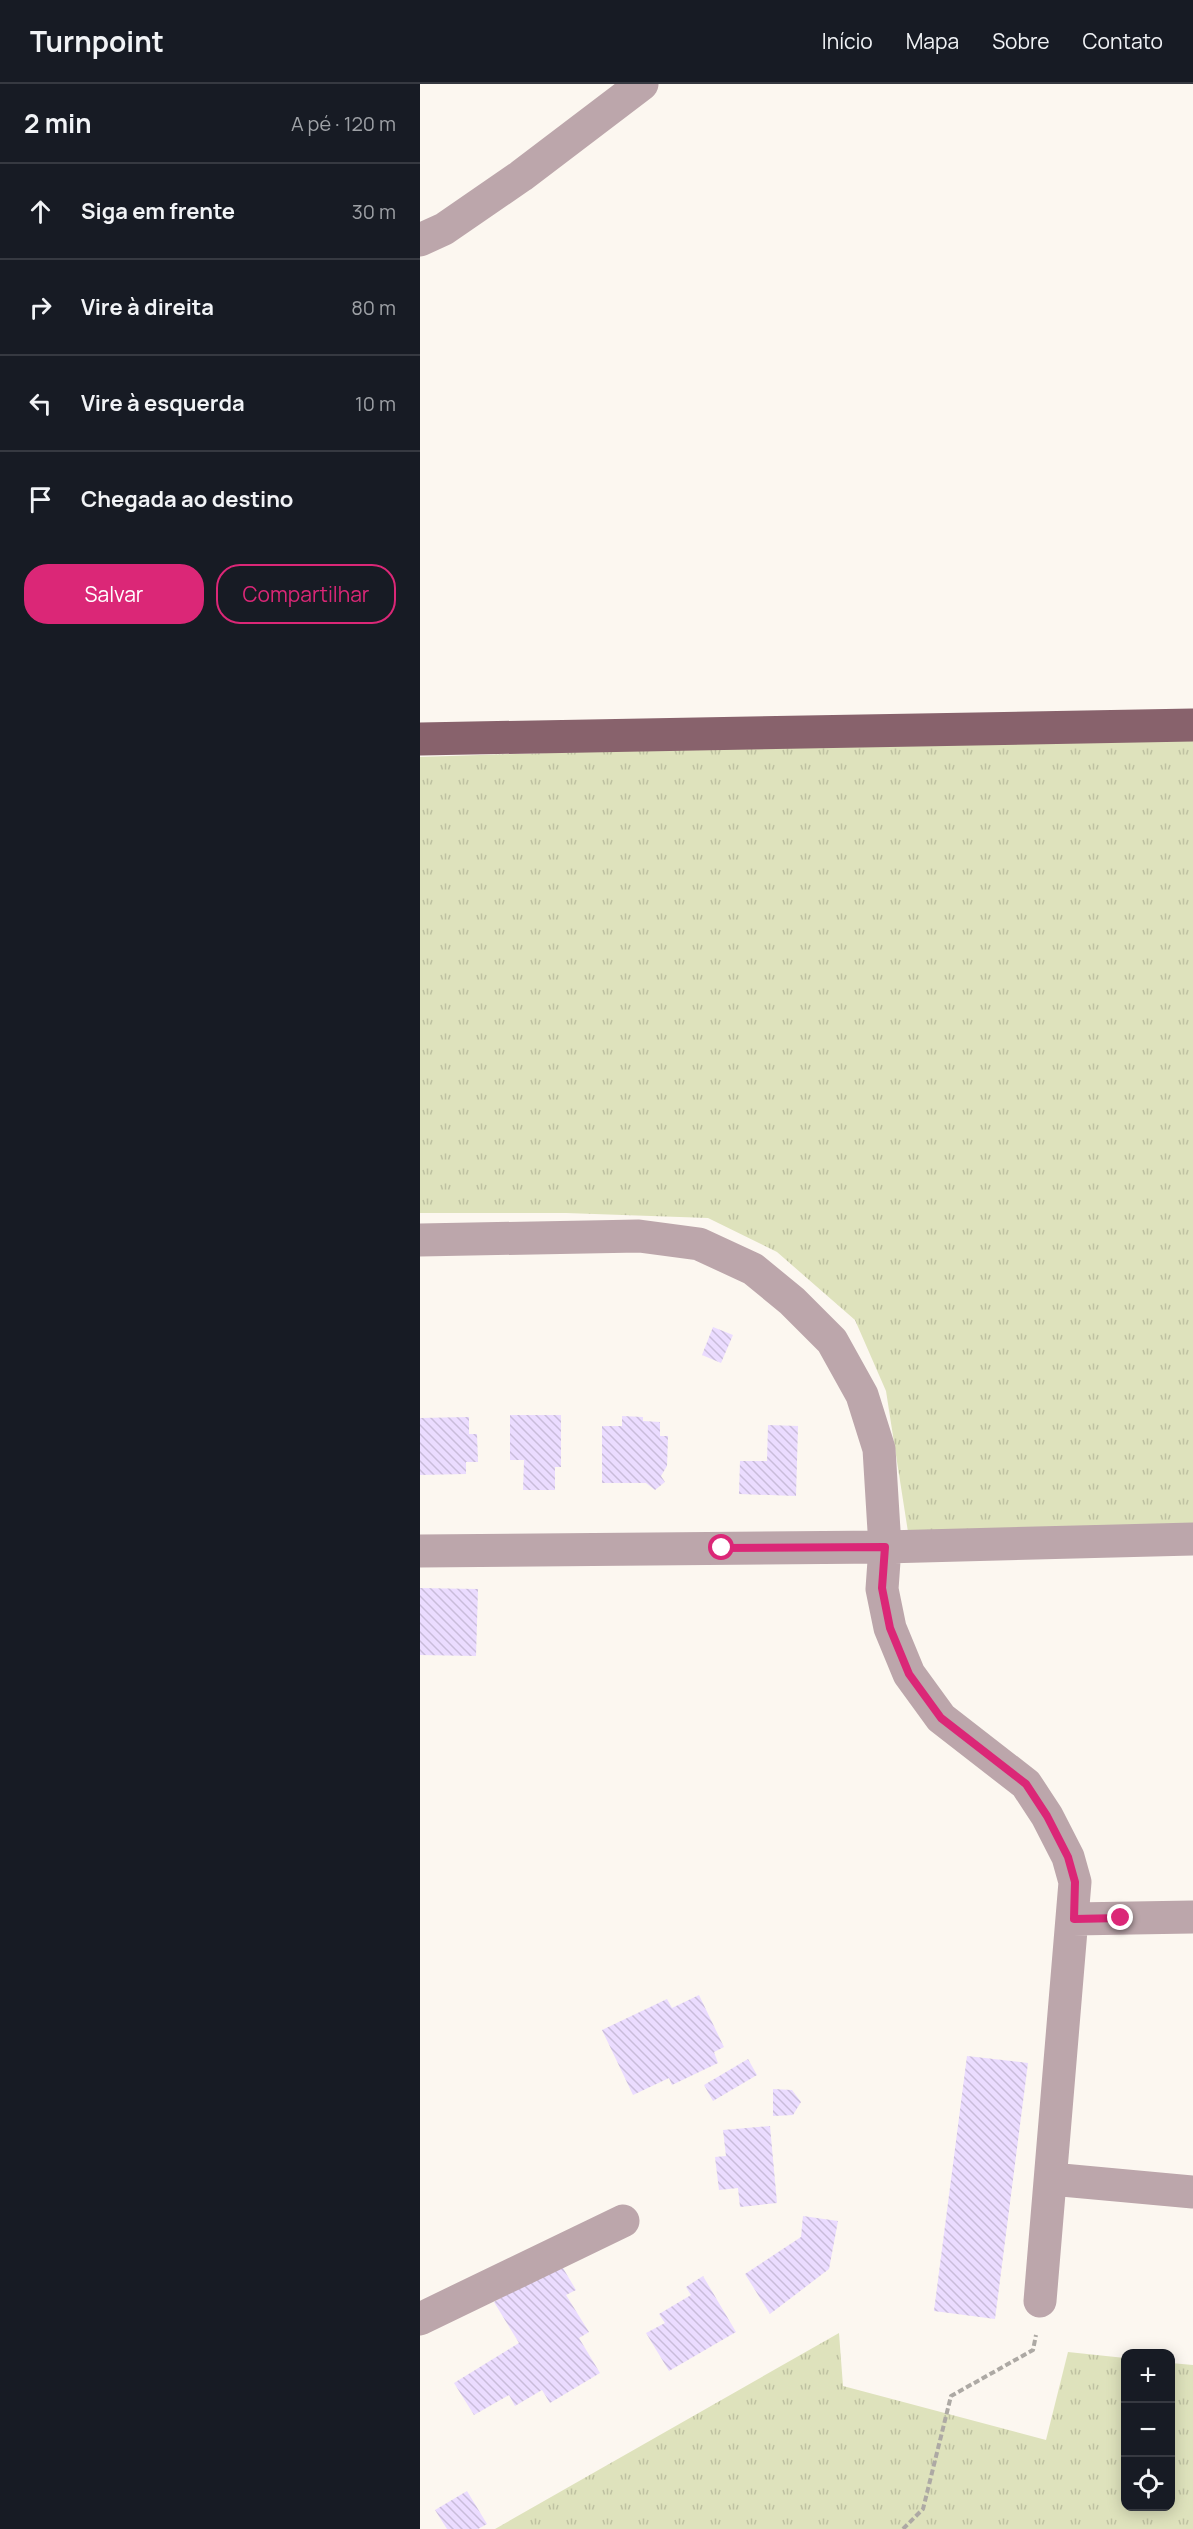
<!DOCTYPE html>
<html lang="pt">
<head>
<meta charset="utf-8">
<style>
	:root { --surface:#171b24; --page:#242831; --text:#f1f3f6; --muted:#9ea1a6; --line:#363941; --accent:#db2777 }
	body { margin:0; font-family:Manrope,sans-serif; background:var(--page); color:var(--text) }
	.controls { position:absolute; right:18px; bottom:18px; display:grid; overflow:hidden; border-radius:12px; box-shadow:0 3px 15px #0003 }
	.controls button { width:54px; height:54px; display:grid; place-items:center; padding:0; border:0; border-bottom:2px solid var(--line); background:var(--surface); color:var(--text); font:30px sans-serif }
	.stop { position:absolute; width:18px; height:18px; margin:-14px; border:4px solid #db2777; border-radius:50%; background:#fff }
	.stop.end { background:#db2777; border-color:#fff; box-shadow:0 2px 6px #0008 }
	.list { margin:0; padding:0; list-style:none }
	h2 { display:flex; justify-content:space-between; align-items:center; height:78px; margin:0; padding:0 24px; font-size:26px }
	h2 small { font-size:20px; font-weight:400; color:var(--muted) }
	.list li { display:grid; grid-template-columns:39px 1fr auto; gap:18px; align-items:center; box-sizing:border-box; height:96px; padding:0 24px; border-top:2px solid var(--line) }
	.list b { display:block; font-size:22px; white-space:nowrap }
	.list em { font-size:20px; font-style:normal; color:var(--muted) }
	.actions { display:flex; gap:12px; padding:18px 24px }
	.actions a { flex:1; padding:14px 0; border:2px solid var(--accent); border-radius:24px; text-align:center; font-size:21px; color:var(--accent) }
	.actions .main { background:var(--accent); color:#fff }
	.icon { flex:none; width:33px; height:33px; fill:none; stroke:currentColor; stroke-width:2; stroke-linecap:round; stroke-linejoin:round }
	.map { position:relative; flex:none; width:773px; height:2445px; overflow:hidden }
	header { display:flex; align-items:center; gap:36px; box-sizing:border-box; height:84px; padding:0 30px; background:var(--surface); border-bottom:2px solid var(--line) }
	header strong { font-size:28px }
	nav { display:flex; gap:33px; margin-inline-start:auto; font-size:21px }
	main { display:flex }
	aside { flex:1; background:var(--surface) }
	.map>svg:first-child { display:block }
	.grass { fill:url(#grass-tufts) }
	.building { fill:url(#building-back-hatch) }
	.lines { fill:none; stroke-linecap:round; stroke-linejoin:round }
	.path { stroke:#ada9a4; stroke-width:4; stroke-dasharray:6 3; stroke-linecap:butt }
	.minor { stroke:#bca6ab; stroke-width:33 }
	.major { stroke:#88626c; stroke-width:33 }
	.route { stroke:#db2777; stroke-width:8 }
</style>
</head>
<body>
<header>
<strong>Turnpoint</strong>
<nav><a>Início</a><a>Mapa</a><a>Sobre</a><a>Contato</a></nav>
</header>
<main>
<aside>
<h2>2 min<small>A pé · 120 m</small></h2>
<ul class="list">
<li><svg class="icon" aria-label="ahead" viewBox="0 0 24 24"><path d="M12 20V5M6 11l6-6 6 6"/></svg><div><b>Siga em frente</b></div><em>30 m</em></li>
<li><svg class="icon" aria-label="right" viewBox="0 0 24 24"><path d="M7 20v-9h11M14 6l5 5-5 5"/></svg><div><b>Vire à direita</b></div><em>80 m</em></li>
<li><svg class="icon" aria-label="left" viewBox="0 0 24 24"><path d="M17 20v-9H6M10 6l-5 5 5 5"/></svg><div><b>Vire à esquerda</b></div><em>10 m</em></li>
<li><svg class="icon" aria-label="arrive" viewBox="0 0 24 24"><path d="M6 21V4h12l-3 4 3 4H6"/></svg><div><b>Chegada ao destino</b></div></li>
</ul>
<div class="actions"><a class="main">Salvar</a><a>Compartilhar</a></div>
</aside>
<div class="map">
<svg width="773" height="2445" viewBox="0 0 773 2445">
	<defs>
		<pattern id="grass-tufts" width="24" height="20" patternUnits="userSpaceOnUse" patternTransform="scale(1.5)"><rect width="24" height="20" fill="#dee2bc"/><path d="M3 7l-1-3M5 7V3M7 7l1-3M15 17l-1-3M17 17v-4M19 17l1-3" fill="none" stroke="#bec1a1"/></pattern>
		<pattern id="building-back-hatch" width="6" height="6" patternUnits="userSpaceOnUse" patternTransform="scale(1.5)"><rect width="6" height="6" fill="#ebdcff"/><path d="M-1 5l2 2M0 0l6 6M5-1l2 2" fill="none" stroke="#c9bcda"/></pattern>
	</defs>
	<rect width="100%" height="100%" fill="#fcf7f0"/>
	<path class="grass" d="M773,651V1444L488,1448L466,1307L435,1236L357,1168L288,1134L146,1129H0V673L530,656Z
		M419,2249L423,2302L626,2356L648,2268L705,2274L706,2422H750L751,2279L773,2281V2445H75Z"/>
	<path class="building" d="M293,1243L313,1251L301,1279L282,1271Z
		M90,1331H141V1383H135V1406H103L104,1376H90Z
		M202,1332L223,1333V1337L240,1338V1352H248L247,1382L241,1392L245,1398L235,1406L226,1399H182V1342H202Z
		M49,1333V1350H57L58,1378H46V1390L0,1391V1334Z
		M348,1341L378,1342L376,1412L319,1410L320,1377H347Z
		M0,1504L58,1505L56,1572L0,1571Z
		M279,1911L304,1963L294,1968L298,1979L252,2001L249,1994L213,2011L182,1946L247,1915L252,1924Z
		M547,1972L608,1979L575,2235L514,2227Z
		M328,1975L337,1991L293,2017L284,2001Z
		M353,2005L372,2006L381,2018L373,2031L353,2032Z
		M350,2042L357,2119L320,2123L318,2104L299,2106L295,2073L306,2072L303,2046Z
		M383,2132L418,2137L409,2185L350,2230L325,2190L381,2153Z
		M140,2179L156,2206L146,2211L169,2248L159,2254L180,2289L130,2319L122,2306L95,2322L89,2311L54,2331L34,2299L99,2259L74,2218Z
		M283,2192L316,2248L249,2287L226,2249L245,2239L239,2230L271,2211L266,2203Z
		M47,2407L67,2440L58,2445H27L15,2426Z"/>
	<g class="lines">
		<path class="path" d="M483,2445L503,2425L531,2312L613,2266L616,2251"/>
		<path class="minor" d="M0,156L24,145L101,92L222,0
			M0,1156L219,1152L279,1160L333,1185L372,1217L412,1257L442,1311L459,1365L465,1463L462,1505L470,1544L489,1590L521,1634L606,1700L627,1732L648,1773L655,1798L620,2217
			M0,1467L465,1463L773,1455
			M653,1835L773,1833
			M631,2095L773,2108
			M0,2235L203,2137"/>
		<path class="major" d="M0,655L773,641"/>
	</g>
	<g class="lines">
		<path class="route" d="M302,1464L465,1463L462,1504L470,1544L489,1590L521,1634L606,1700L627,1732L648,1773L655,1798L654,1835L701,1834"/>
	</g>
</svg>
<div class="controls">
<button>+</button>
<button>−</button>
<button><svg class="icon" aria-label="locate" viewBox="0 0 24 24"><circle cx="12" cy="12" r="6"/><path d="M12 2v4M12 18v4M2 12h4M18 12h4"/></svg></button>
</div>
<div class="stop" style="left:302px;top:1464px"></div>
<div class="stop end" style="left:701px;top:1834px"></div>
</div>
</main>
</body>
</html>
